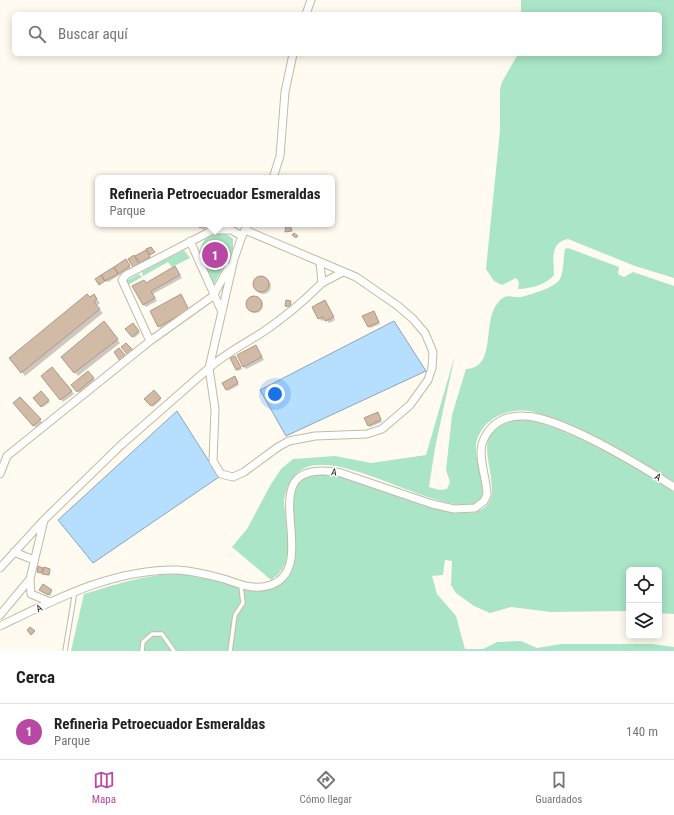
<!DOCTYPE html>
<html lang="es">
<head>
<meta charset="utf-8">
<style>
	:root { --surface:#fff; --page:#f2f2f2; --text:#222; --muted:#767676; --line:#e0e0e0; --accent:#b848a4 }
	body { margin:0; font-family:"Roboto Condensed",sans-serif; background:var(--page); color:var(--text) }
	.controls { position:absolute; right:12px; bottom:12px; display:grid; overflow:hidden; border-radius:6px; box-shadow:0 2px 10px #0003 }
	.controls button { width:36px; height:36px; display:grid; place-items:center; padding:0; border:0; border-bottom:1px solid var(--line); background:var(--surface); color:var(--text); font:20px sans-serif }
	.you { position:absolute; left:275px; top:394px; width:14px; height:14px; margin:-10px; border:3px solid #fff; border-radius:50%; background:#1a73e8; box-shadow:0 0 0 6px #1a73e833 }
	.badge { display:grid; place-items:center; width:26px; height:26px; border-radius:50%; background:var(--accent); color:#fff; font-size:13px; font-weight:700 }
	.pin { position:absolute; translate:-50% -50%; border:2px solid #fff; box-shadow:0 1px 4px #0006 }
	.popup { position:absolute; left:95px; top:175px; width:240px; height:52px; box-sizing:border-box; display:grid; place-content:center; border-radius:6px; background:var(--surface); filter:drop-shadow(0 1px 3px #0005); font-size:13px; white-space:nowrap; color:var(--muted) }
	.popup b { font-size:15px; color:var(--text) }
	.popup::after { content:''; position:absolute; left:50%; top:100%; margin-left:-8px; border:8px solid transparent; border-top-color:var(--surface) }
	.list { margin:0; padding:0; list-style:none }
	h2 { display:flex; justify-content:space-between; align-items:center; height:52px; margin:0; padding:0 16px; font-size:17px }
	h2 small { font-size:13px; font-weight:400; color:var(--muted) }
	.list li { display:grid; grid-template-columns:26px 1fr auto; gap:12px; align-items:center; box-sizing:border-box; height:56px; padding:0 16px; border-top:1px solid var(--line) }
	.list b { display:block; font-size:15px; white-space:nowrap }
	.list p { margin:0; font-size:13px; white-space:nowrap; color:var(--muted) }
	.list em { font-size:13px; font-style:normal; color:var(--muted) }
	.icon { flex:none; width:22px; height:22px; fill:none; stroke:currentColor; stroke-width:2; stroke-linecap:round; stroke-linejoin:round }
	.map { position:relative; flex:none; width:674px; height:651px; overflow:hidden }
	.search { position:absolute; background:var(--surface); box-shadow:0 2px 10px #0003; left:12px; right:12px; top:12px; height:44px; display:flex; align-items:center; gap:10px; box-sizing:border-box; padding:0 14px; border-radius:6px; color:var(--muted); font-size:15px }
	.sheet { height:108px; background:var(--surface) }
	nav { display:flex; justify-content:space-around; align-items:center; box-sizing:border-box; height:56px; border-top:1px solid var(--line); background:var(--surface); font-size:11px; color:var(--muted) }
	nav a { display:grid; justify-items:center; gap:2px }
	nav .on { color:var(--accent) }
	.map>svg:first-child { display:block }
	.green { fill:#a9e5c6 }
	.water { fill:#b5deff; stroke:#8aa6ba }
	.shadow { fill:#0003 }
	.building { fill:#d1bba6; stroke:#af9985 }
	.lines { fill:none; stroke-linecap:round; stroke-linejoin:round }
	.lane-casing { stroke:#c3bba0; stroke-width:5.5 }
	.street-casing { stroke:#c3bba0; stroke-width:9 }
	.lane { stroke:#fff; stroke-width:3.5 }
	.street { stroke:#fff; stroke-width:7 }
	.labels { text-anchor:middle; dominant-baseline:central; stroke-width:3; stroke-linejoin:round; paint-order:stroke }
	.street-label { font-size:10px; fill:#272419; stroke:#fff }
</style>
</head>
<body>
<div class="map">
<svg width="674" height="651" viewBox="0 0 674 651">
	<rect width="100%" height="100%" fill="#fffbf0"/>
	<path class="green" d="M521,0H674V278L635,266L568,239C549,243 554,260 554,275C547,284 530,289 518,289L519,282L516,278L502,285L494,281L486,269L500,130V89L502,82L518,54H660V14H521Z
		M222,233L228,235L233,239V249L214,284C204,266 192,256 207,237Z
		M568,248L619,267L618,274L624,277L633,272L674,286V482C636,458 595,434 553,419C546,417 538,413 530,411C517,409 500,412 490,421C484,425 477,436 476,444C473,464 501,509 461,505C419,502 343,454 307,467C292,473 287,486 284,500C285,528 299,562 271,580L232,547L247,529L271,484L281,469L293,459L335,456L371,463L426,455L455,355L435,448L429,487L439,490L447,489L450,482L446,470L452,415L466,369C497,368 482,323 497,304C506,292 510,298 521,297C530,295 556,287 560,279C564,271 563,259 565,249Z
		M184,250L190,258L172,267L168,262L143,276L142,272Z
		M139,274L142,277L128,285L126,281Z
		M519,419C561,422 638,468 674,492V614L659,613V570H629V611L551,612L511,607L490,613L474,606L456,593L451,585L452,561L445,560L443,575L432,576L437,594L456,616L465,649H483L497,642L521,641L537,648L561,644H652L674,647V651H71L84,594C117,584 158,570 193,575C217,580 259,597 281,584C318,561 267,478 317,475C335,473 355,480 373,486C396,493 484,538 492,494C493,458 469,432 519,419Z"/>
	<path class="water" d="M394,321L426,371L286,436L260,390Z
		M177,411L219,477L93,563L58,520Z"/>
	<path class="shadow" d="M198,224H211L203,230Z
		M147,253L151,259L142,264L140,263Z
		M127,262L131,268L108,282L106,281L103,275Z
		M175,267L182,278L153,294L157,301L146,307L143,304L146,284Z
		M255 286a8 8 0 1 1 16 0a8 8 0 1 1-16 0Z
		M94,296L100,303L96,306L103,313L25,376L22,372Z
		M181,296L191,313L162,329L159,326Z
		M247 305a8 8 0 1 1 16 0a8 8 0 1 1-16 0Z
		M327,304L335,320L329,323L325,319L322,321L319,318Z
		M375,314L380,324L370,328L364,317Z
		M133,325L140,333L134,338L127,329Z
		M107,326L120,343L78,376L75,372Z
		M256,346L264,360L246,369L243,366Z
		M235,357L242,369L238,371L236,370Z
		M54,370L74,394L63,402L61,399Z
		M88,372L95,380L80,393L73,385Z
		M236,379L239,385L228,391L227,389Z
		M41,392L50,402L43,407L35,398Z
		M154,392L161,400L153,407L146,399Z
		M20,398L43,423L36,428L14,403Z
		M379,415L382,422L370,427L368,425Z
		M42,591H51L52,592L50,596Z"/>
	<path class="building" d="M197,224H205L200,228Z
		M286,224H290L292,231L285,232Z
		M294,233L298,236L296,238L292,235Z
		M151,247L155,252L150,255L146,249Z
		M146,250L150,257L140,263L135,256Z
		M134,255L139,264L133,267L128,259Z
		M126,259L130,266L118,274L114,267Z
		M175,266L180,275L151,291L155,298L143,305L132,286L144,280L146,283Z
		M114,267L118,274L105,281L101,275Z
		M101,275L105,281L99,285L95,279Z
		M253 284a8 8 0 1 1 16 0a8 8 0 1 1-16 0Z
		M87,294L90,297L94,294L97,299L94,302L100,309L21,373L9,358Z
		M181,294L189,310L158,327L150,311Z
		M246 304a8 8 0 1 1 16 0a8 8 0 1 1-16 0Z
		M286,300L291,301L290,307L285,306Z
		M325,300L334,317L325,321L323,317L318,319L312,307Z
		M374,311L379,322L368,327L362,316Z
		M104,321L118,339L74,373L61,357Z
		M133,323L139,331L132,337L125,329Z
		M126,343L133,350L128,355L121,347Z
		M256,345L262,357L243,367L237,355Z
		M119,348L126,356L120,361L114,352Z
		M235,356L241,367L236,370L230,358Z
		M52,367L72,391L60,400L41,376Z
		M88,371L94,378L77,392L71,385Z
		M235,376L238,383L226,390L222,383Z
		M154,390L161,398L151,406L144,399Z
		M41,391L49,400L41,407L33,398Z
		M20,397L41,419L33,426L13,403Z
		M378,412L381,420L368,426L364,418Z
		M38,566L43,568L41,573L37,572Z
		M44,567L50,569L49,575L42,574Z
		M43,584L52,590L48,595L39,590Z
		M30,627L35,631L31,635L27,630Z"/>
	<g class="lines">
		<defs>
			<path id="lane" d="M65,651L75,591
				M142,651L143,642L152,634H162L174,651
				M230,651L235,615L243,603L241,586"/>
			<path id="street" d="M306,14L311,0
				M273,178L280,156L285,92L293,54
				M245,230L356,277L398,306L413,319L425,333L433,352L432,368L428,380L410,405L382,429L367,434L315,436L289,441L278,447L244,472L233,477L221,474L213,461L215,409L209,368C226,353 244,344 263,332C285,317 304,301 322,283L320,263
				M190,241L222,312
				M322,283L343,272
				M150,341L122,280L126,275L213,230H231L242,236
				M0,474L7,456L150,341L213,296L229,267
				M14,552L34,560
				M0,568L43,521
				M30,579L31,594L50,602
				M0,615L30,579L44,520L120,446L209,368L234,259L242,236L248,224
				M0,626C56,599 113,569 177,570C192,571 210,575 224,579C240,584 254,591 271,585C326,564 243,455 341,473L432,504L454,509L475,508L484,501L487,495C487,479 478,460 482,444C488,425 504,415 524,416C561,417 641,466 674,487"/>
		</defs>
		<use href="#lane" class="lane-casing"/>
		<use href="#street" class="street-casing"/>
		<use href="#lane" class="lane"/>
		<use href="#street" class="street"/>
	</g>
	<g class="labels">
		<g class="street-label">
			<text transform="translate(334 472) rotate(8)">A</text>
			<text transform="translate(658 477) rotate(30)">A</text>
			<text transform="translate(39 608) rotate(-26)">A</text>
		</g>
	</g>
</svg>
<div class="controls">
<button><svg class="icon" aria-label="locate" viewBox="0 0 24 24"><circle cx="12" cy="12" r="6"/><path d="M12 2v4M12 18v4M2 12h4M18 12h4"/></svg></button>
<button><svg class="icon" aria-label="layers" viewBox="0 0 24 24"><path d="M12 4l9 5-9 5-9-5zM3 14l9 5 9-5"/></svg></button>
</div>
<div class="you"></div>
<div class="pin badge" style="left:215px;top:255px">1</div>
<div class="popup"><b>Refinerìa Petroecuador Esmeraldas</b>Parque</div>
<div class="search"><svg class="icon" aria-label="search" viewBox="0 0 24 24"><circle cx="10" cy="10" r="6"/><path d="M15 15l6 6"/></svg>Buscar aquí</div>
</div>
<section class="sheet">
<h2>Cerca<small></small></h2>
<ul class="list">
<li><span class="badge">1</span><div><b>Refinerìa Petroecuador Esmeraldas</b><p>Parque</p></div><em>140 m</em></li>
</ul>
</section>
<nav>
<a class="on"><svg class="icon" aria-label="map" viewBox="0 0 24 24"><path d="M3 6l6-2 6 2 6-2v14l-6 2-6-2-6 2zM9 4v14M15 6v14"/></svg>Mapa</a>
<a><svg class="icon" aria-label="directions" viewBox="0 0 24 24"><path d="M12 3l9 9-9 9-9-9zM9 14v-3h6M13 9l2 2-2 2"/></svg>Cómo llegar</a>
<a><svg class="icon" aria-label="saved" viewBox="0 0 24 24"><path d="M7 4h10v16l-5-4-5 4z"/></svg>Guardados</a>
</nav>
</body>
</html>
